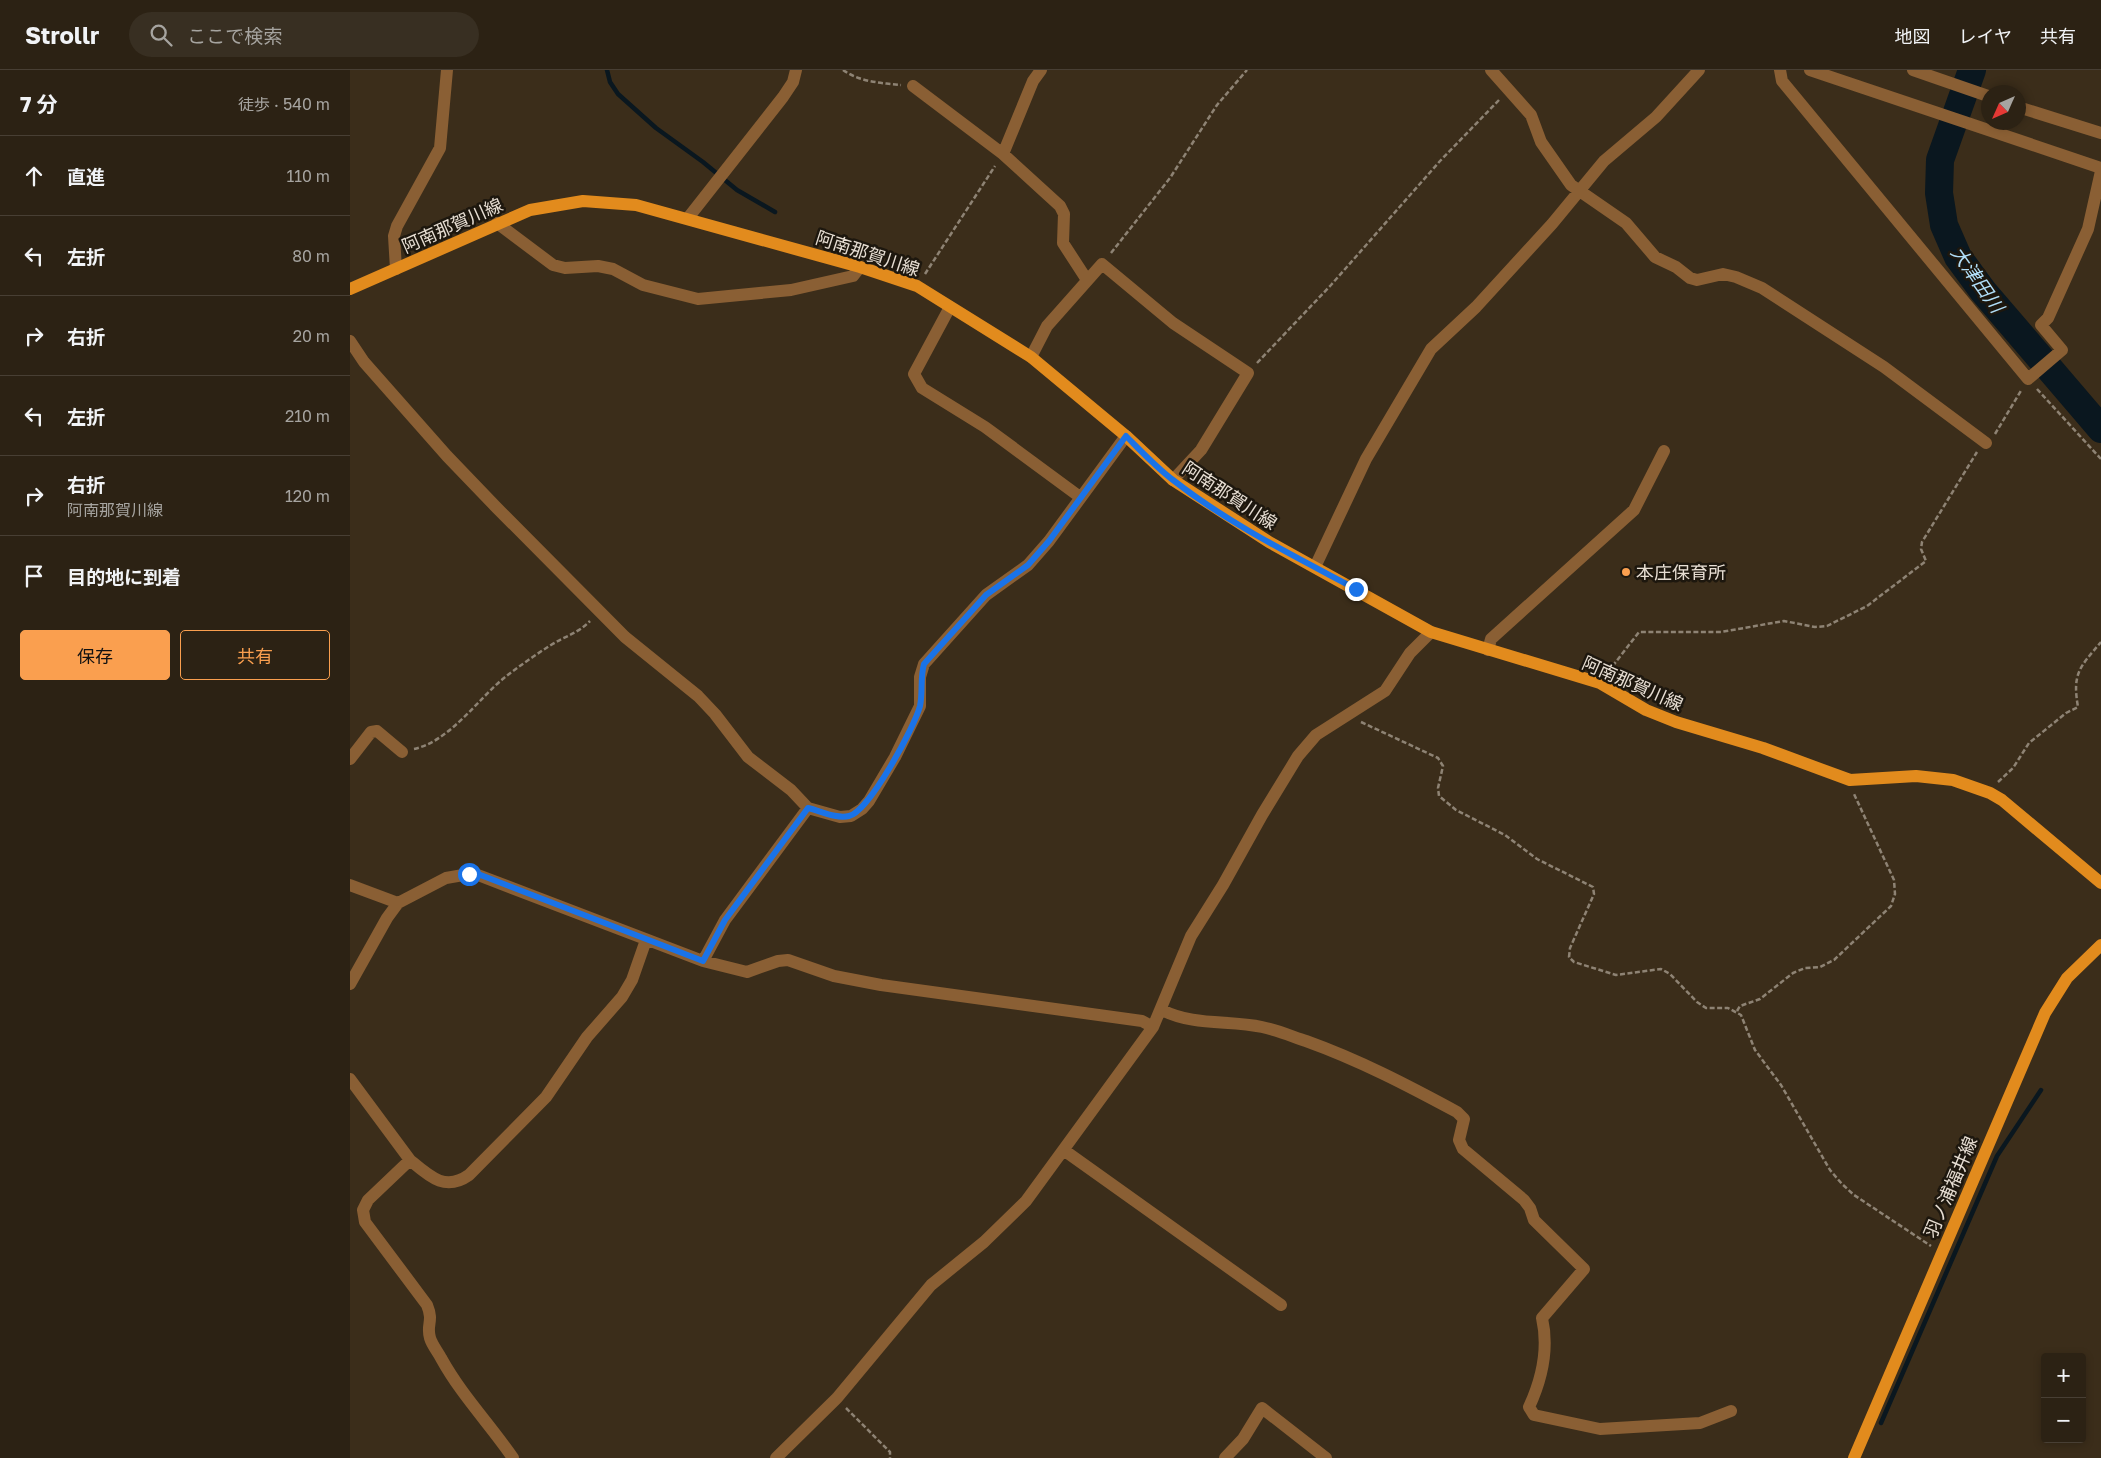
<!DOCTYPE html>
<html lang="ja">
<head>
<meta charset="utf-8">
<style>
	:root { --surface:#2c2214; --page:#382f22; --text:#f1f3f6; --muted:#a6a4a0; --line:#483f34; --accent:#fa9f4f }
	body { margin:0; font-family:"Golos Text","Noto Sans JP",sans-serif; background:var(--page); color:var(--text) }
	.controls { position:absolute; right:15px; bottom:15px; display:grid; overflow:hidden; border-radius:5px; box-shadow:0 2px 8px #0003 }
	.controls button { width:45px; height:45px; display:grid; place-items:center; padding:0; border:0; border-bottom:1px solid var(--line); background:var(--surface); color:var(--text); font:25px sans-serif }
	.compass { position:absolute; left:1631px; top:15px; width:45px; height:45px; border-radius:50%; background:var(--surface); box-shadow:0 2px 8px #0003; rotate:225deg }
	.stop { position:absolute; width:15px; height:15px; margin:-11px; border:4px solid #1a73e8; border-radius:50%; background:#fff }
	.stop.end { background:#1a73e8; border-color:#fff; box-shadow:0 1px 5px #0008 }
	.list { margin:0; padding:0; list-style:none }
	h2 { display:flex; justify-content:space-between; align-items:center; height:65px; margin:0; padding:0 20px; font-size:21px }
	h2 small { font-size:16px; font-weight:400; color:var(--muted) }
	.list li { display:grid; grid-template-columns:32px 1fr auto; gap:15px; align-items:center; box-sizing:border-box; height:80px; padding:0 20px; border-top:1px solid var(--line) }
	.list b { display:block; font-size:19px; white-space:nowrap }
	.list p { margin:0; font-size:16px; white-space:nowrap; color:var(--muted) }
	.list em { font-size:16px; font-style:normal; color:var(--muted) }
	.actions { display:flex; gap:10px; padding:15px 20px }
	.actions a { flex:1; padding:11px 0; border:1px solid var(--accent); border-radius:5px; text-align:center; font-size:18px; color:var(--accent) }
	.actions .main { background:var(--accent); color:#111 }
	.icon { flex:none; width:28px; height:28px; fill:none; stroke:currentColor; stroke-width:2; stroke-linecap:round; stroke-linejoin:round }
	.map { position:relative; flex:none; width:1751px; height:1388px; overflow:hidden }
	header { display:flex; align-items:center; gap:30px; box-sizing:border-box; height:70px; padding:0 25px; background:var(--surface); border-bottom:1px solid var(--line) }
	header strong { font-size:24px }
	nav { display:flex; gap:28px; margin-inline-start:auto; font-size:18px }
	.search { width:350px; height:45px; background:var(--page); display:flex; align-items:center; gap:12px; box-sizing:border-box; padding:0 18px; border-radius:28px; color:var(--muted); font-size:19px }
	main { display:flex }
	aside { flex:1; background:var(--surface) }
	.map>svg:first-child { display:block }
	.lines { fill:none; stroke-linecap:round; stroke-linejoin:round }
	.stream { stroke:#0a171f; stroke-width:4.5 }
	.river { stroke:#0a171f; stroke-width:28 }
	.path { stroke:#8e8374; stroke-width:2.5; stroke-dasharray:5 2.5; stroke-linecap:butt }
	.street { stroke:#8a5f34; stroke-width:12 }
	.primary { stroke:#e28b1d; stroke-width:12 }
	.route { stroke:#1a73e8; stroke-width:6 }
	.poi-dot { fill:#fa9f4f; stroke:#1d170e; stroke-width:2 }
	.labels { text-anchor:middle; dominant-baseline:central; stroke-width:5; stroke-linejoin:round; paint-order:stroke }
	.street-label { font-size:18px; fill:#e7ded3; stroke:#1d170e }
	.poi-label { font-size:18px; fill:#e7ded3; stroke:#1d170e; text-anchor:start }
	.water-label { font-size:19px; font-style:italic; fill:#b0def8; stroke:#1d170e }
</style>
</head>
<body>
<header>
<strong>Strollr</strong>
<div class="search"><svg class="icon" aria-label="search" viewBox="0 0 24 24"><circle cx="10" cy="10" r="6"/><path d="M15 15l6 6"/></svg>ここで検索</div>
<nav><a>地図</a><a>レイヤ</a><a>共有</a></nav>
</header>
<main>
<aside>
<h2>7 分<small>徒歩 · 540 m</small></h2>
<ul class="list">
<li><svg class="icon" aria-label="ahead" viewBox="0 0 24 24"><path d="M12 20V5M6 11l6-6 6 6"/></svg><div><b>直進</b></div><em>110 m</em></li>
<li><svg class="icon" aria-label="left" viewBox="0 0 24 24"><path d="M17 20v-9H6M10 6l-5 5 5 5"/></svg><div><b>左折</b></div><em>80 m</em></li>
<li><svg class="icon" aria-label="right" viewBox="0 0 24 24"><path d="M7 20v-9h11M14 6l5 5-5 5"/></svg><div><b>右折</b></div><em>20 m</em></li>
<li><svg class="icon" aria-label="left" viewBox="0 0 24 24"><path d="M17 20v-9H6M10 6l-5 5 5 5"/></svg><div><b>左折</b></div><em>210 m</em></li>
<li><svg class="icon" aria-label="right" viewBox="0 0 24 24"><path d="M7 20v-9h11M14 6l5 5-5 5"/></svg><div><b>右折</b><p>阿南那賀川線</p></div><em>120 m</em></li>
<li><svg class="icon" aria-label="arrive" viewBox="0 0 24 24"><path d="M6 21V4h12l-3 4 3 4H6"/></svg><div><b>目的地に到着</b></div></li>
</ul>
<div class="actions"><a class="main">保存</a><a>共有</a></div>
</aside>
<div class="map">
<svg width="1751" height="1388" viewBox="0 0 1751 1388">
	<rect width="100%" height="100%" fill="#3b2d1a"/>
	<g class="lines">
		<path class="stream" d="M257,0L260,12L268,24L306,58L353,92L387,120L425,142
			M1531,1353L1647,1086L1691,1020"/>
		<path class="river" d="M1622,0L1590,90L1589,123L1594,155L1608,187L1633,221L1751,359"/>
		<path class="path" d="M493,0C510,12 531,13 551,15
			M761,183L820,108L867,35L897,0
			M575,204L645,96
			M907,293L981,215L1090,91L1149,30
			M1687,319L1751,389
			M1645,364L1672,319
			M1258,602L1289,562H1371L1434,551L1465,557L1477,556L1517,536L1576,491L1571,479L1572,472L1627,382
			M1011,652L1088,688L1093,696L1088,718L1089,726L1106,740L1155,765L1187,789L1243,817L1244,824L1220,878L1219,887L1224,892L1266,905L1311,899L1320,904L1347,932L1356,938H1378L1391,945L1405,980L1431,1015L1480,1100L1492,1114L1504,1125L1581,1176
			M64,679C100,671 127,630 154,608C168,597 185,585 201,575C215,566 227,564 240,551
			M1648,712L1663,698L1679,673L1716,643L1728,637C1722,603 1730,597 1751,572
			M1387,941L1390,936L1410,929L1443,903L1455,898L1470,897L1484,890L1541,836L1545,824L1544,810L1504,724
			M496,1338L540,1382V1388"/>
		<path class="street" d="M1141,0L1181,45L1191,72L1221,115L1276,153L1305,187L1326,197L1340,208L1347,210L1373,204L1386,207L1412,218L1534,297L1636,373
			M1430,0L1432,11L1678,309L1712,280L1691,255L1698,248L1738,159L1751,101
			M1460,0L1751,98
			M1563,0L1638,26
			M563,16L653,84L710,136L714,144L713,173L737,210
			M1668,37L1751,63
			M653,84L683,11L691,0
			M338,148L433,27L443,12L446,0
			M147,153L203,195L215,198L248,196L263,199L293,215L348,229L441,220L503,206L510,197
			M46,199L44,166L47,156L90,78L97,0
			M600,237L564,304L572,318L635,357L730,427
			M0,271L14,292L97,386L145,436L275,567L348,626L365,644L398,687L441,720L458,738L490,747L501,746L512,739L519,731L545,687L570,636V607L574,594L636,525L678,495L699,471L776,366
			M681,287L697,256L752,194L823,253L898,303L851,380L823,410
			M965,497L1016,389L1081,279L1126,237L1202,154L1254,91L1306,47L1349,0
			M1138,580L1141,569L1284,440L1314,381
			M0,689L21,662L27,661L52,682
			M0,815L48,833
			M353,891L375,850L458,738
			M0,914L37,848L48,833L96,808L119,804L128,805L353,891L397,902L428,891L438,890L484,906L531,915L792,951L803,957
			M812,940C843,956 879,950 912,957C927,960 941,966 956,971C1009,990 1057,1015 1107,1042L1114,1049L1109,1070L1113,1079L1174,1130L1180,1138L1184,1150L1234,1199L1192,1248C1199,1279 1192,1309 1179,1337L1184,1345L1250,1359L1350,1353L1381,1341
			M0,1009L60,1090L18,1130L13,1140L15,1152L77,1235C84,1252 76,1254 80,1268C82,1275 88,1282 91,1288C112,1326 139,1353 163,1388
			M715,1081L931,1235
			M60,1090C79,1106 95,1122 119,1105L196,1027L237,967L272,927L282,910L296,870
			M426,1388L487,1328L581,1215L634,1172L676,1131L803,957L841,866L873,815L912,745L948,686L966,665L1035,621L1060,583L1081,562
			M875,1388L893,1369L912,1338L976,1388"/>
		<path class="primary" d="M0,219L180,140L233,131L286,135L510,197L567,216L681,287L776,366L823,410L919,472L1081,562L1250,613L1296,640L1326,652L1413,678L1500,710L1566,706L1603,710L1640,723L1652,730L1751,813
			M1504,1388L1695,943L1717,908L1751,875"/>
	</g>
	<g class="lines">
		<path class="route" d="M119,804H128L353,891L375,850L458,738C471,741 486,749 499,746C519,742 565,656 570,636C573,622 570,608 574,594L636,525L678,495L699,471L776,366C791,381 806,397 823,410C879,454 944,486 1006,519"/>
	</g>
	<circle class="poi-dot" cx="1276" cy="502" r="5"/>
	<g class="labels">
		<g class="street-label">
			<text transform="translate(102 155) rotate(-24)">阿南那賀川線</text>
			<text transform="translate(518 183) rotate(18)">阿南那賀川線</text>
			<text transform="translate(880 425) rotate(33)">阿南那賀川線</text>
			<text transform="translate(1283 613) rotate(24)">阿南那賀川線</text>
			<text transform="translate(1600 1117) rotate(-67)">羽ノ浦福井線</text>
		</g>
		<g class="poi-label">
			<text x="1286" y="502">本庄保育所</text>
		</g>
		<g class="water-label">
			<text transform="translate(1628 209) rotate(55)">大津田川</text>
		</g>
	</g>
</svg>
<div class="controls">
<button>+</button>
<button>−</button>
</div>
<svg class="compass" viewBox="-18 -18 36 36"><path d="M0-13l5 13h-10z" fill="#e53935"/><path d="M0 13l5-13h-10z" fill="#a6a4a0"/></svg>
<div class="stop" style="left:119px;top:804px"></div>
<div class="stop end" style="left:1006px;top:519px"></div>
</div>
</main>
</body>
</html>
